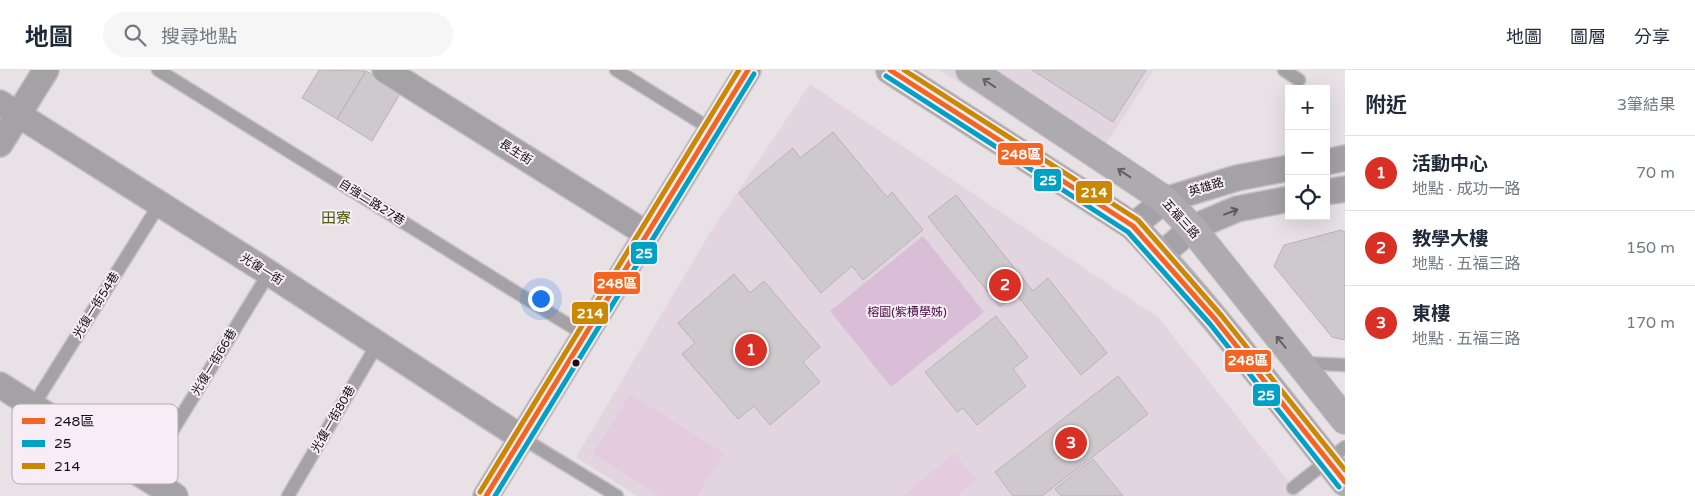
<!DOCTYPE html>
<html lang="zh-TW">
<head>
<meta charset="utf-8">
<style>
	:root { --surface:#fff; --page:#f6f6f7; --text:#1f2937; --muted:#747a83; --line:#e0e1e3; --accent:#d93025 }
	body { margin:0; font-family:"Varela Round","Noto Sans TC",sans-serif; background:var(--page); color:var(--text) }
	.controls { position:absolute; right:15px; top:15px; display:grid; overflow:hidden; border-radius:0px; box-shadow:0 5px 20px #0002 }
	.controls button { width:45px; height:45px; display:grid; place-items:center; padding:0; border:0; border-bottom:1px solid var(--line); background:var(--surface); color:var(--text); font:25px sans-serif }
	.you { position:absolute; left:540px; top:228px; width:18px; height:18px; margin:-12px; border:4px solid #fff; border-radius:50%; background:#1a73e8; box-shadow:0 0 0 8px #1a73e833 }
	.badge { display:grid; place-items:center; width:32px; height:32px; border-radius:50%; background:var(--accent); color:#fff; font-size:16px; font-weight:700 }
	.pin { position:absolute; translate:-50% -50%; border:2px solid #fff; box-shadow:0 1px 5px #0006 }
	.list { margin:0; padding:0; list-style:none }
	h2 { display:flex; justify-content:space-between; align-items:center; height:65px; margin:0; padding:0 20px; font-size:21px }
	h2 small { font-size:16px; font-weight:400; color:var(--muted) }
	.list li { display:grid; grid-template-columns:32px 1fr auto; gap:15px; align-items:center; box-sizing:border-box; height:75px; padding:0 20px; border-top:1px solid var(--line) }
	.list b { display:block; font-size:19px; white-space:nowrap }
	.list p { margin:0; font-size:16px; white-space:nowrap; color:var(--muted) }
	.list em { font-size:16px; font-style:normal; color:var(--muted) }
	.icon { flex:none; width:28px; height:28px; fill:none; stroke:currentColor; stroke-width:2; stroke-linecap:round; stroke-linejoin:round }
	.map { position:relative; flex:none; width:1345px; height:426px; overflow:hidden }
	header { display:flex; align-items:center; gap:30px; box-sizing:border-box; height:70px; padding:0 25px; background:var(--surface); border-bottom:1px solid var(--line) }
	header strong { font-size:24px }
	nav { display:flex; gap:28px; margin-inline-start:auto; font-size:18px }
	.search { width:350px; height:45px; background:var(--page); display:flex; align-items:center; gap:12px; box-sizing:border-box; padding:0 18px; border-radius:28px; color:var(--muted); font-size:19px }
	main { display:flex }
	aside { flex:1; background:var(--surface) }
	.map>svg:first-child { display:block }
	.built { fill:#e2d5e0 }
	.green { fill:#e4cbe0 }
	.forest { fill:#dabdd6 }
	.building { fill:#cec9cd; stroke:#b8b3b7 }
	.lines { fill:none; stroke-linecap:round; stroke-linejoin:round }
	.lane-casing { stroke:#c5c1c4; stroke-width:15 }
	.street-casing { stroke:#c5c1c4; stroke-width:28 }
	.secondary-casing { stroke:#c5c1c4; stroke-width:30 }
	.lane { stroke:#a4a2a4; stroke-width:12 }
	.street { stroke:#a4a2a4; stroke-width:25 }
	.secondary { stroke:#aeabae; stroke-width:28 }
	.bus-1-casing { stroke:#f8ecf6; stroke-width:9 }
	.bus-2-casing { stroke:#f8ecf6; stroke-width:9 }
	.bus-3-casing { stroke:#f8ecf6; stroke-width:9 }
	.bus-1 { stroke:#f26522; stroke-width:5 }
	.bus-2 { stroke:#01a1c5; stroke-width:5 }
	.bus-3 { stroke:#ca8804; stroke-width:5 }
	.oneway { stroke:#625e61 }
	.oneway2 { stroke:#5c5a5c }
	.bus-dot { fill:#151114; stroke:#f8ecf6; stroke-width:2 }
	.labels { text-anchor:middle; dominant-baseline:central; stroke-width:4; stroke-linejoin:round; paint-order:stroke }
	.street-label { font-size:12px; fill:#151114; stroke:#f8ecf6 }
	.park-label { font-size:12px; fill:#481044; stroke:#f8ecf6 }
	.quarter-label { font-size:15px; fill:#4e5e10; stroke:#f8ecf6 }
	.key { fill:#f8ecf6; stroke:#b4aab2; stroke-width:1 }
	.key-label { font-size:14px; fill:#151114 }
	.line-badge { stroke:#f8ecf6; stroke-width:2 }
	.badge-label { font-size:14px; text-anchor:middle; font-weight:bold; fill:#fff }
</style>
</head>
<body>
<header>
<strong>地圖</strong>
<div class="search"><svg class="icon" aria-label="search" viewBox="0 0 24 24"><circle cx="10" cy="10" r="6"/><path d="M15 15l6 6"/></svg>搜尋地點</div>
<nav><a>地圖</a><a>圖層</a><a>分享</a></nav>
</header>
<main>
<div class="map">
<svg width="1345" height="426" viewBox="0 0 1345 426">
	<rect width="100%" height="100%" fill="#e8e2e7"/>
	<path class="built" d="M940,0H1154L1090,98Z
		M810,14L1159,248L1300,426H637L576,387L710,163Z"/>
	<path class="green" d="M630,324L724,383L697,426H660L593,384Z
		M954,383L977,409L957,426H903Z"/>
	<path class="forest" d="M923,166L984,242L891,317L830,241Z"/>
	<path class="building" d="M319,0L366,1L337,49L302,28Z
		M1032,0H1146L1113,52Z
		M366,1L401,22L372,71L337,49Z
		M833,62L887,127L892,122L923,160L863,210L852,196L821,223L739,123L793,78L800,88Z
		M956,125L1033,221L1048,208L1107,283L1081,305L1016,224L1000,237L928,147Z
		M1341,160L1345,162V270L1332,267L1274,196L1284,175Z
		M734,204L750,223L764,211L820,277L803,292L820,312L770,355L754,336L738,349L682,284L695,273L678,253Z
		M996,246L1028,287L1013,299L1026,316L977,355L963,338L957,342L925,302Z
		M1118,306L1148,344L1042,426H1013L995,402Z
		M1093,389L1123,426H1061L1055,419Z"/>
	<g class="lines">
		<defs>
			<path id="lane" d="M158,0L585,265
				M616,0L711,59
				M1284,0L1299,10
				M1303,293L1345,295
				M33,336L159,135
				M522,368L617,426
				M144,407L269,203
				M1293,418L1345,377
				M288,426L378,273"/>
			<path id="street" d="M385,0L647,164
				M0,33L269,203L522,368
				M0,74L46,0
				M1326,92L1345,88
				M1326,122L1345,119
				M1133,156L1165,130L1237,108L1289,98
				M1161,185L1192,158L1237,139L1289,129
				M0,315L175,426
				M486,426L748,0"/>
			<path id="secondary" d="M890,0L1133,156C1209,236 1276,326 1345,412
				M970,0L1165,130L1192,158L1345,350"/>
		</defs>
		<use href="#lane" class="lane-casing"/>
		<use href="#street" class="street-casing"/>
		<use href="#secondary" class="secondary-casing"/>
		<use href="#lane" class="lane"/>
		<use href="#street" class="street"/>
		<use href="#secondary" class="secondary"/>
		<defs>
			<path id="bus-1" d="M890,0L1133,156L1215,249L1345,412
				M486,426L748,0"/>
			<path id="bus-2" d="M886,6L1128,162L1210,254L1339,417
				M495,426L754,4"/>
			<path id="bus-3" d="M904,0L1138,150L1221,245L1345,400
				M480,422L739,0"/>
		</defs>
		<use href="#bus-1" class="bus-1-casing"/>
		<use href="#bus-2" class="bus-2-casing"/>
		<use href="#bus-3" class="bus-3-casing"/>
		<use href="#bus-1" class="bus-1"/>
		<use href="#bus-2" class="bus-2"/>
		<use href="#bus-3" class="bus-3"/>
	</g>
	<defs><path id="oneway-shaft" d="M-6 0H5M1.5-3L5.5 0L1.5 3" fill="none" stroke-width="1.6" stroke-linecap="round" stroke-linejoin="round" transform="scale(1.25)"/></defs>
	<g class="oneway">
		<use href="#oneway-shaft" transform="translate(989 13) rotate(-146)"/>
		<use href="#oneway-shaft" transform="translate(1124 103) rotate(-147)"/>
		<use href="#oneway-shaft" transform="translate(1281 272) rotate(-129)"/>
	</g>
	<use class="oneway2" href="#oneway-shaft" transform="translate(1231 142) rotate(-21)"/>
	<circle class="bus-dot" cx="576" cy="293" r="4.5"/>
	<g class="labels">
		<g class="street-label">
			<text transform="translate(516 82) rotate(32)">長生街</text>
			<text transform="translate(1206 117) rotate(-17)">英雄路</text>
			<text transform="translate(372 132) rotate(32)">自強二路27巷</text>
			<text transform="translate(1181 149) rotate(48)">五福三路</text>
			<text transform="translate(262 199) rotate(32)">光復一街</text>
			<text transform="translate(96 235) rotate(-58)">光復一街54巷</text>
			<text transform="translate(214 292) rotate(-59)">光復一街66巷</text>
			<text transform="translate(333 349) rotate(-60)">光復一街80巷</text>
		</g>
		<g class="park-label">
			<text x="907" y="242">榕園(紫槓學姊)</text>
		</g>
		<g class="quarter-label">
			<text x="336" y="148">田寮</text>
		</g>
	</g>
	<rect x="12" y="334" width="166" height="80" rx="8" class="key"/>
	<rect x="22" y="348" width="23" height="6" fill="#f26522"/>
	<rect x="22" y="370" width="23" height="7" fill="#01a1c5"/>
	<rect x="22" y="393" width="23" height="6" fill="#ca8804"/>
	<g class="key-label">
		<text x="54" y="356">248區</text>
		<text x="54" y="378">25</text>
		<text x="54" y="401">214</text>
	</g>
	<g class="line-badge">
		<rect x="997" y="72" width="47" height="24" rx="5" fill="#f26522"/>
		<rect x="1033" y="98" width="29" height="24" rx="5" fill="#01a1c5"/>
		<rect x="1075" y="110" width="38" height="24" rx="5" fill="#ca8804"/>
		<rect x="630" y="171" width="28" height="24" rx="5" fill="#01a1c5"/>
		<rect x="593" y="201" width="48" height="24" rx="5" fill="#f26522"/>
		<rect x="571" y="231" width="38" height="24" rx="5" fill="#ca8804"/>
		<rect x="1224" y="279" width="48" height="24" rx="5" fill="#f26522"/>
		<rect x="1252" y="313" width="29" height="24" rx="5" fill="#01a1c5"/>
	</g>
	<g class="badge-label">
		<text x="1021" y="89">248區</text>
		<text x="1048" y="115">25</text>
		<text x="1094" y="127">214</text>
		<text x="644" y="188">25</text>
		<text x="617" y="218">248區</text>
		<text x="590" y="248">214</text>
		<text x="1248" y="295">248區</text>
		<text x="1266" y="330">25</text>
	</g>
</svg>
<div class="controls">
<button>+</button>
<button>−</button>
<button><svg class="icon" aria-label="locate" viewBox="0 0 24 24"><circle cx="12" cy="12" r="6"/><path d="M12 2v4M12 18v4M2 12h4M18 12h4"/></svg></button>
</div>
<div class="you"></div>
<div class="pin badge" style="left:751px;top:280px">1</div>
<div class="pin badge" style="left:1005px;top:215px">2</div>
<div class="pin badge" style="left:1071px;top:373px">3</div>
</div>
<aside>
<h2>附近<small>3筆結果</small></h2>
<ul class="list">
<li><span class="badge">1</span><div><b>活動中心</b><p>地點 · 成功一路</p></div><em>70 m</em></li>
<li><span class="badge">2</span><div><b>教學大樓</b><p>地點 · 五福三路</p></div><em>150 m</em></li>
<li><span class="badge">3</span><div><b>東樓</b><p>地點 · 五福三路</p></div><em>170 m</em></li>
</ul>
</aside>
</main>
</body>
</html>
